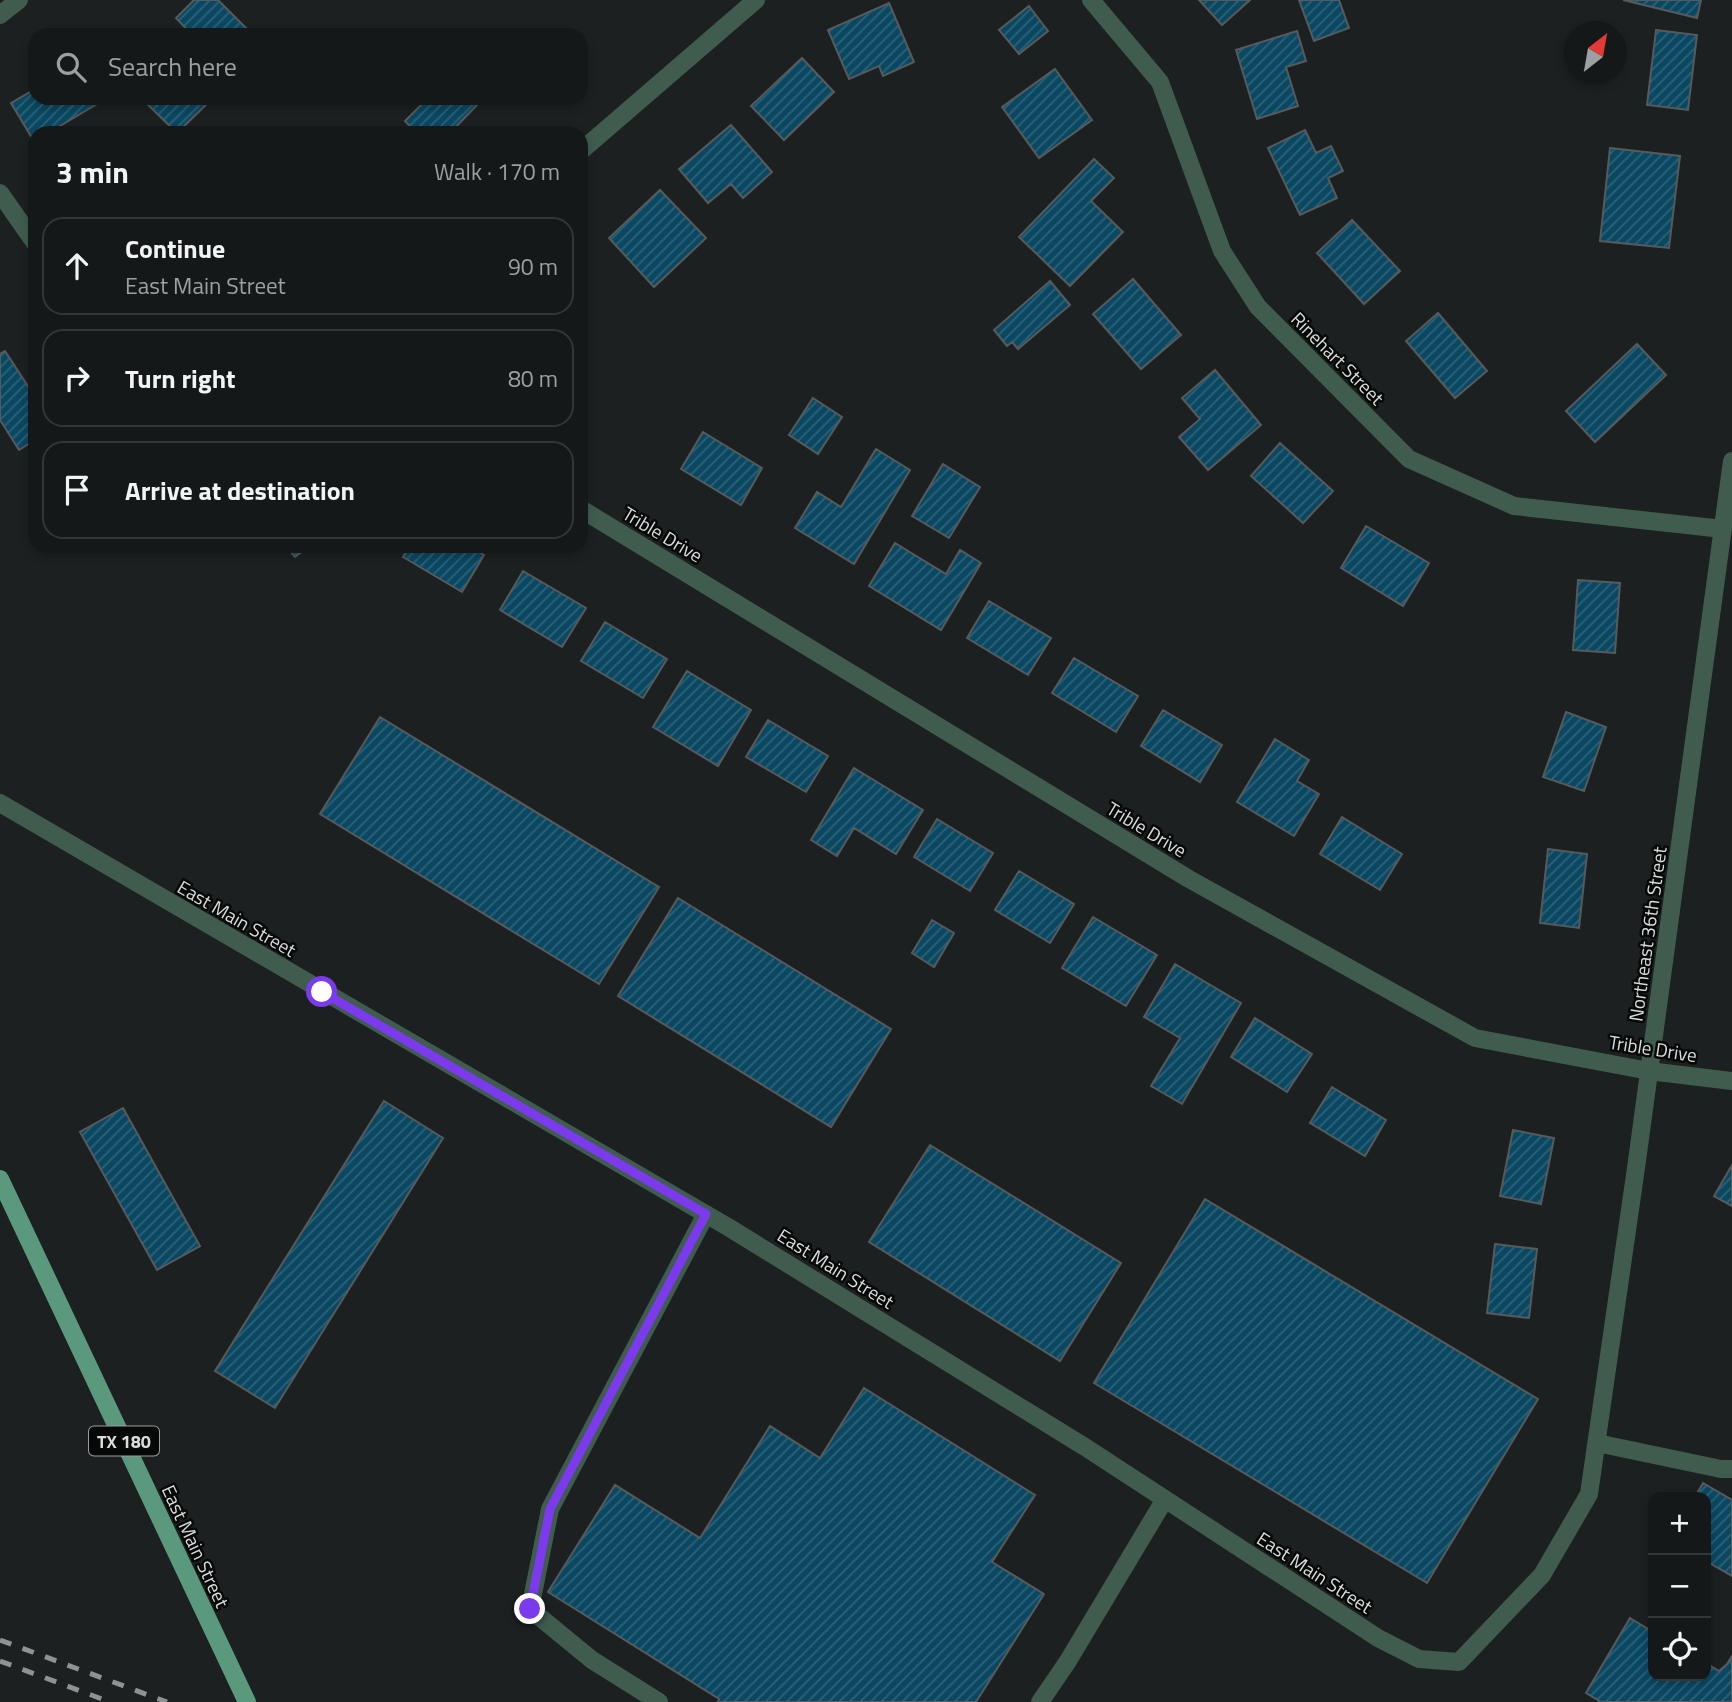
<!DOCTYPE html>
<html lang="en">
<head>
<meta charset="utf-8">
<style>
	:root { --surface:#151818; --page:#222525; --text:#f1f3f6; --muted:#9da0a2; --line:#343737 }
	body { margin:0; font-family:"Titillium Web",sans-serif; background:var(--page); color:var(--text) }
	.controls { position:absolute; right:21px; bottom:21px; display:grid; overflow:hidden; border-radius:14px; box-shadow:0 4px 10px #0003 }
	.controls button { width:63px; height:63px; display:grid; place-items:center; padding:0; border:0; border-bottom:2px solid var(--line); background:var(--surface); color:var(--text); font:35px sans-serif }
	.compass { position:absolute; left:1564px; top:21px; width:63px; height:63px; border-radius:50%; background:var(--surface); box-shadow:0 4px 10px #0003; rotate:31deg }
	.stop { position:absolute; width:21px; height:21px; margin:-16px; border:5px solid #7c3aed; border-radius:50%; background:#fff }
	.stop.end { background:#7c3aed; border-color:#fff; box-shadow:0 2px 7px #0008 }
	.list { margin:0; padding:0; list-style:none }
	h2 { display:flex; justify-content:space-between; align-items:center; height:91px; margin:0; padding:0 28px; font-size:30px }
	h2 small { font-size:23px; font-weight:400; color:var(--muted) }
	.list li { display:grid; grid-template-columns:46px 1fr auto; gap:21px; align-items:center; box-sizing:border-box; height:98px; margin:0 14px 14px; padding:0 14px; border:2px solid var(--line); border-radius:21px }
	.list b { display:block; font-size:26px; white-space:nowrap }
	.list p { margin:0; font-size:23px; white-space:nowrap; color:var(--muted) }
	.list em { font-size:23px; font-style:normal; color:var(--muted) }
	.icon { flex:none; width:38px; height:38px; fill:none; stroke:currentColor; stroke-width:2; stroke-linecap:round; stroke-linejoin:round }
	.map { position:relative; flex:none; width:1732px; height:1702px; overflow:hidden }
	.search { position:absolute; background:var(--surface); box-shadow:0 4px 10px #0003; left:28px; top:28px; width:560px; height:77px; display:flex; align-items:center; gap:18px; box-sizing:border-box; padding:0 24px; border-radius:21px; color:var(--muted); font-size:26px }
	.panel { position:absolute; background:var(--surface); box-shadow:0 4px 10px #0003; left:28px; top:126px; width:560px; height:427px; border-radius:21px }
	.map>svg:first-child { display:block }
	.building { fill:url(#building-hatch); stroke:#575a5c; stroke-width:2 }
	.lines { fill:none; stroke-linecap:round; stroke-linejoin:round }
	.minor { stroke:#3f5c4f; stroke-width:18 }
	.major { stroke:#5b997e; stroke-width:18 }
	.rail { stroke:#8f9292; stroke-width:5; stroke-dasharray:12 12; stroke-linecap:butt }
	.route { stroke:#7c3aed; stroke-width:9 }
	.labels { text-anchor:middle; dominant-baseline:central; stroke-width:5; stroke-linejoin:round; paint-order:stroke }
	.shield { fill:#070909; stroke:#9b9d9d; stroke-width:2 }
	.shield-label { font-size:18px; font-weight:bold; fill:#dbdddd }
	.street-label { font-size:19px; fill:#dbdddd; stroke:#070909 }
</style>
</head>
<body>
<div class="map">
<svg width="1732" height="1702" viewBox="0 0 1732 1702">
	<defs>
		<pattern id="building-hatch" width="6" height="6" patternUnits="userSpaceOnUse" patternTransform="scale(1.75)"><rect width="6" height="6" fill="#0a4862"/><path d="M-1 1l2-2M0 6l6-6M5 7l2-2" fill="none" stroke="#2d6278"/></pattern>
	</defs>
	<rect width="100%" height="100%" fill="#1c2020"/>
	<path class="building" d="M194,0H218L250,32L247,35H192L176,18Z
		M1199,0H1250L1222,25Z
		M1299,0H1339L1349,28L1314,41Z
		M1623,0H1701L1697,18Z
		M889,3L914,62L883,76L879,66L849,79L828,30Z
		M1029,6L1048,31L1019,54L999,30Z
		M1656,30L1697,35L1688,110L1647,105Z
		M1297,31L1306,61L1286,67L1298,106L1257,119L1236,50Z
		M802,58L834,92L784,140L751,106Z
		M1055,69L1092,120L1039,158L1002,107Z
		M35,89V98H93L97,104L60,126L64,133H35V143L11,103Z
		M141,98H213L177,133Z
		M428,98H474L479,103L450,133H416L405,121Z
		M731,125L772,172L743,198L731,184L708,203L679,169Z
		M1305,130L1316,153L1331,146L1343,171L1328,178L1337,198L1300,215L1268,148Z
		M1610,148L1680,156L1669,248L1600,241Z
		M1094,159L1114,178L1091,201L1123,232L1070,286L1019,237Z
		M660,190L706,238L654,287L609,238Z
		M1352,220L1400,271L1364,304L1317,253Z
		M1133,279L1181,335L1141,369L1093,314Z
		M1050,281L1070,305L1018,349L1012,342L1007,346L994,330Z
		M1438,313L1487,371L1455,398L1406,341Z
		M1637,344L1666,375L1595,442L1566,411Z
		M5,351L35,397V440L19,450L0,420V354Z
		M1215,370L1261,425L1208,470L1179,437L1200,419L1182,398Z
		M813,398L842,417L818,454L789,435Z
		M703,432L762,468L741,505L681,469Z
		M1280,443L1333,491L1303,523L1251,476Z
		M876,449L910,470L854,564L795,528L817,492L841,507Z
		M943,464L980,487L949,538L912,516Z
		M1366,526L1429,563L1403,606L1341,568Z
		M895,543L946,574L960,550L981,563L941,630L869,586Z
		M286,546H310L295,557Z
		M410,546H468L484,555L462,592L403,557Z
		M523,571L586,608L562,647L500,610Z
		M1578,580L1620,583L1615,653L1573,650Z
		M989,601L1051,638L1028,675L967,638Z
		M605,622L667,659L643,698L581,661Z
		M1074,658L1138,696L1116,732L1052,693Z
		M687,671L751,710L718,766L653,727Z
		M1163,710L1222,745L1200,782L1141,746Z
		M1566,712L1606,727L1584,791L1543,777Z
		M380,717L659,887L599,984L320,814Z
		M768,720L828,756L806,792L746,757Z
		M1275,739L1309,760L1297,781L1319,794L1294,836L1237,802Z
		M854,768L923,810L896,854L854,828L837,856L811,840Z
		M1342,817L1402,854L1380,890L1320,854Z
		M937,819L993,853L970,891L914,857Z
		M1548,849L1587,854L1579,928L1540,923Z
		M1019,871L1074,904L1050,943L995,910Z
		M678,898L891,1029L831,1127L618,996Z
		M1093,917L1157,955L1126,1006L1062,968Z
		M932,920L954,933L934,967L912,953Z
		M1175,964L1241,1003L1182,1104L1151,1086L1180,1038L1144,1017Z
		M1255,1018L1312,1054L1287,1092L1231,1057Z
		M1332,1087L1386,1120L1365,1156L1310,1123Z
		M384,1101L443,1138L275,1408L215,1371Z
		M123,1108L200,1246L157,1270L80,1132Z
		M1513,1130L1554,1138L1541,1204L1500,1196Z
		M930,1145L1121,1263L1060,1361L869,1242Z
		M1732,1165V1206L1714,1196Z
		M1205,1199L1538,1399L1427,1583L1094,1383Z
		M1495,1244L1537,1249L1529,1318L1487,1313Z
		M864,1388L1035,1495L992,1562L1044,1594L976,1702H718L719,1699L548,1592L615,1485L700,1538L770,1426L820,1458Z
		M1703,1483L1732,1500V1576L1706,1561V1497H1695Z
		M1630,1618L1653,1632V1676H1706V1663L1719,1671L1727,1664L1732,1656V1702H1601L1586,1693Z"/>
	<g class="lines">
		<path class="minor" d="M1091,0L1160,82L1222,251L1258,307L1409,459L1514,506L1723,529
			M0,15L19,0
			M581,151L756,0
			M0,193L35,243
			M581,509L1189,879L1475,1038L1649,1071L1732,1081
			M0,803L728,1227L1085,1447L1378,1638L1419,1659L1459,1662L1542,1575L1589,1494L1636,1168L1732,461
			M1597,1443L1721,1469H1732
			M659,1702L592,1660L530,1609L550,1509L706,1214
			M1040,1702L1068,1661L1165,1499"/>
		<path class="major" d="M0,1179L247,1702"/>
		<path class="rail" d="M0,1640L167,1702
			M0,1661L110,1702"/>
	</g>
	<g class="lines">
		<path class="route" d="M322,992L706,1214L550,1509L530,1609"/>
	</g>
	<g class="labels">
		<rect class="shield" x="89" y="1426.5" width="70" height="29" rx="5"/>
		<g class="shield-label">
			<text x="124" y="1441">TX 180</text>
		</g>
		<g class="street-label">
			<text transform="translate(1338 358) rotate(45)">Rinehart Street</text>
			<text transform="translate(663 534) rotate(31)">Trible Drive</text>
			<text transform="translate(1147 829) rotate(31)">Trible Drive</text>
			<text transform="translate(237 918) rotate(30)">East Main Street</text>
			<text transform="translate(1647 934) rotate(-82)">Northeast 36th Street</text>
			<text transform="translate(1653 1048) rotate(9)">Trible Drive</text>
			<text transform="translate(836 1268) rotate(32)">East Main Street</text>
			<text transform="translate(196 1546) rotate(65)">East Main Street</text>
			<text transform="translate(1315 1572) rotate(33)">East Main Street</text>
		</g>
	</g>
</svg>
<div class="controls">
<button>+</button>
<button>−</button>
<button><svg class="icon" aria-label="locate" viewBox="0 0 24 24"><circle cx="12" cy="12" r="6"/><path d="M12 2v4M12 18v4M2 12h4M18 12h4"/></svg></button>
</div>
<svg class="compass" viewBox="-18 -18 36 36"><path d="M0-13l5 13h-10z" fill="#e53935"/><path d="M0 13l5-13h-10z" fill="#9da0a2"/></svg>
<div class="stop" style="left:322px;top:992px"></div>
<div class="stop end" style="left:530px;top:1609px"></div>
<div class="search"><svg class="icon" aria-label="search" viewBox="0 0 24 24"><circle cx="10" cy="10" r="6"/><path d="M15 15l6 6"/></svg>Search here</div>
<section class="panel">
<h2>3 min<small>Walk · 170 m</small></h2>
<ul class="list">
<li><svg class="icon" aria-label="ahead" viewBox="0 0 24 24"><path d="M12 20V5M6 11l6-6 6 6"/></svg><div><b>Continue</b><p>East Main Street</p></div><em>90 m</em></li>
<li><svg class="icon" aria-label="right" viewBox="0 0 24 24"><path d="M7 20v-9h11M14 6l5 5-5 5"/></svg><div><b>Turn right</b></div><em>80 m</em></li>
<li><svg class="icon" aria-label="arrive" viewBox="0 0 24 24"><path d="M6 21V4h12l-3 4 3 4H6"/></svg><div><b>Arrive at destination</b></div></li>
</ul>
</section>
</div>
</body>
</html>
